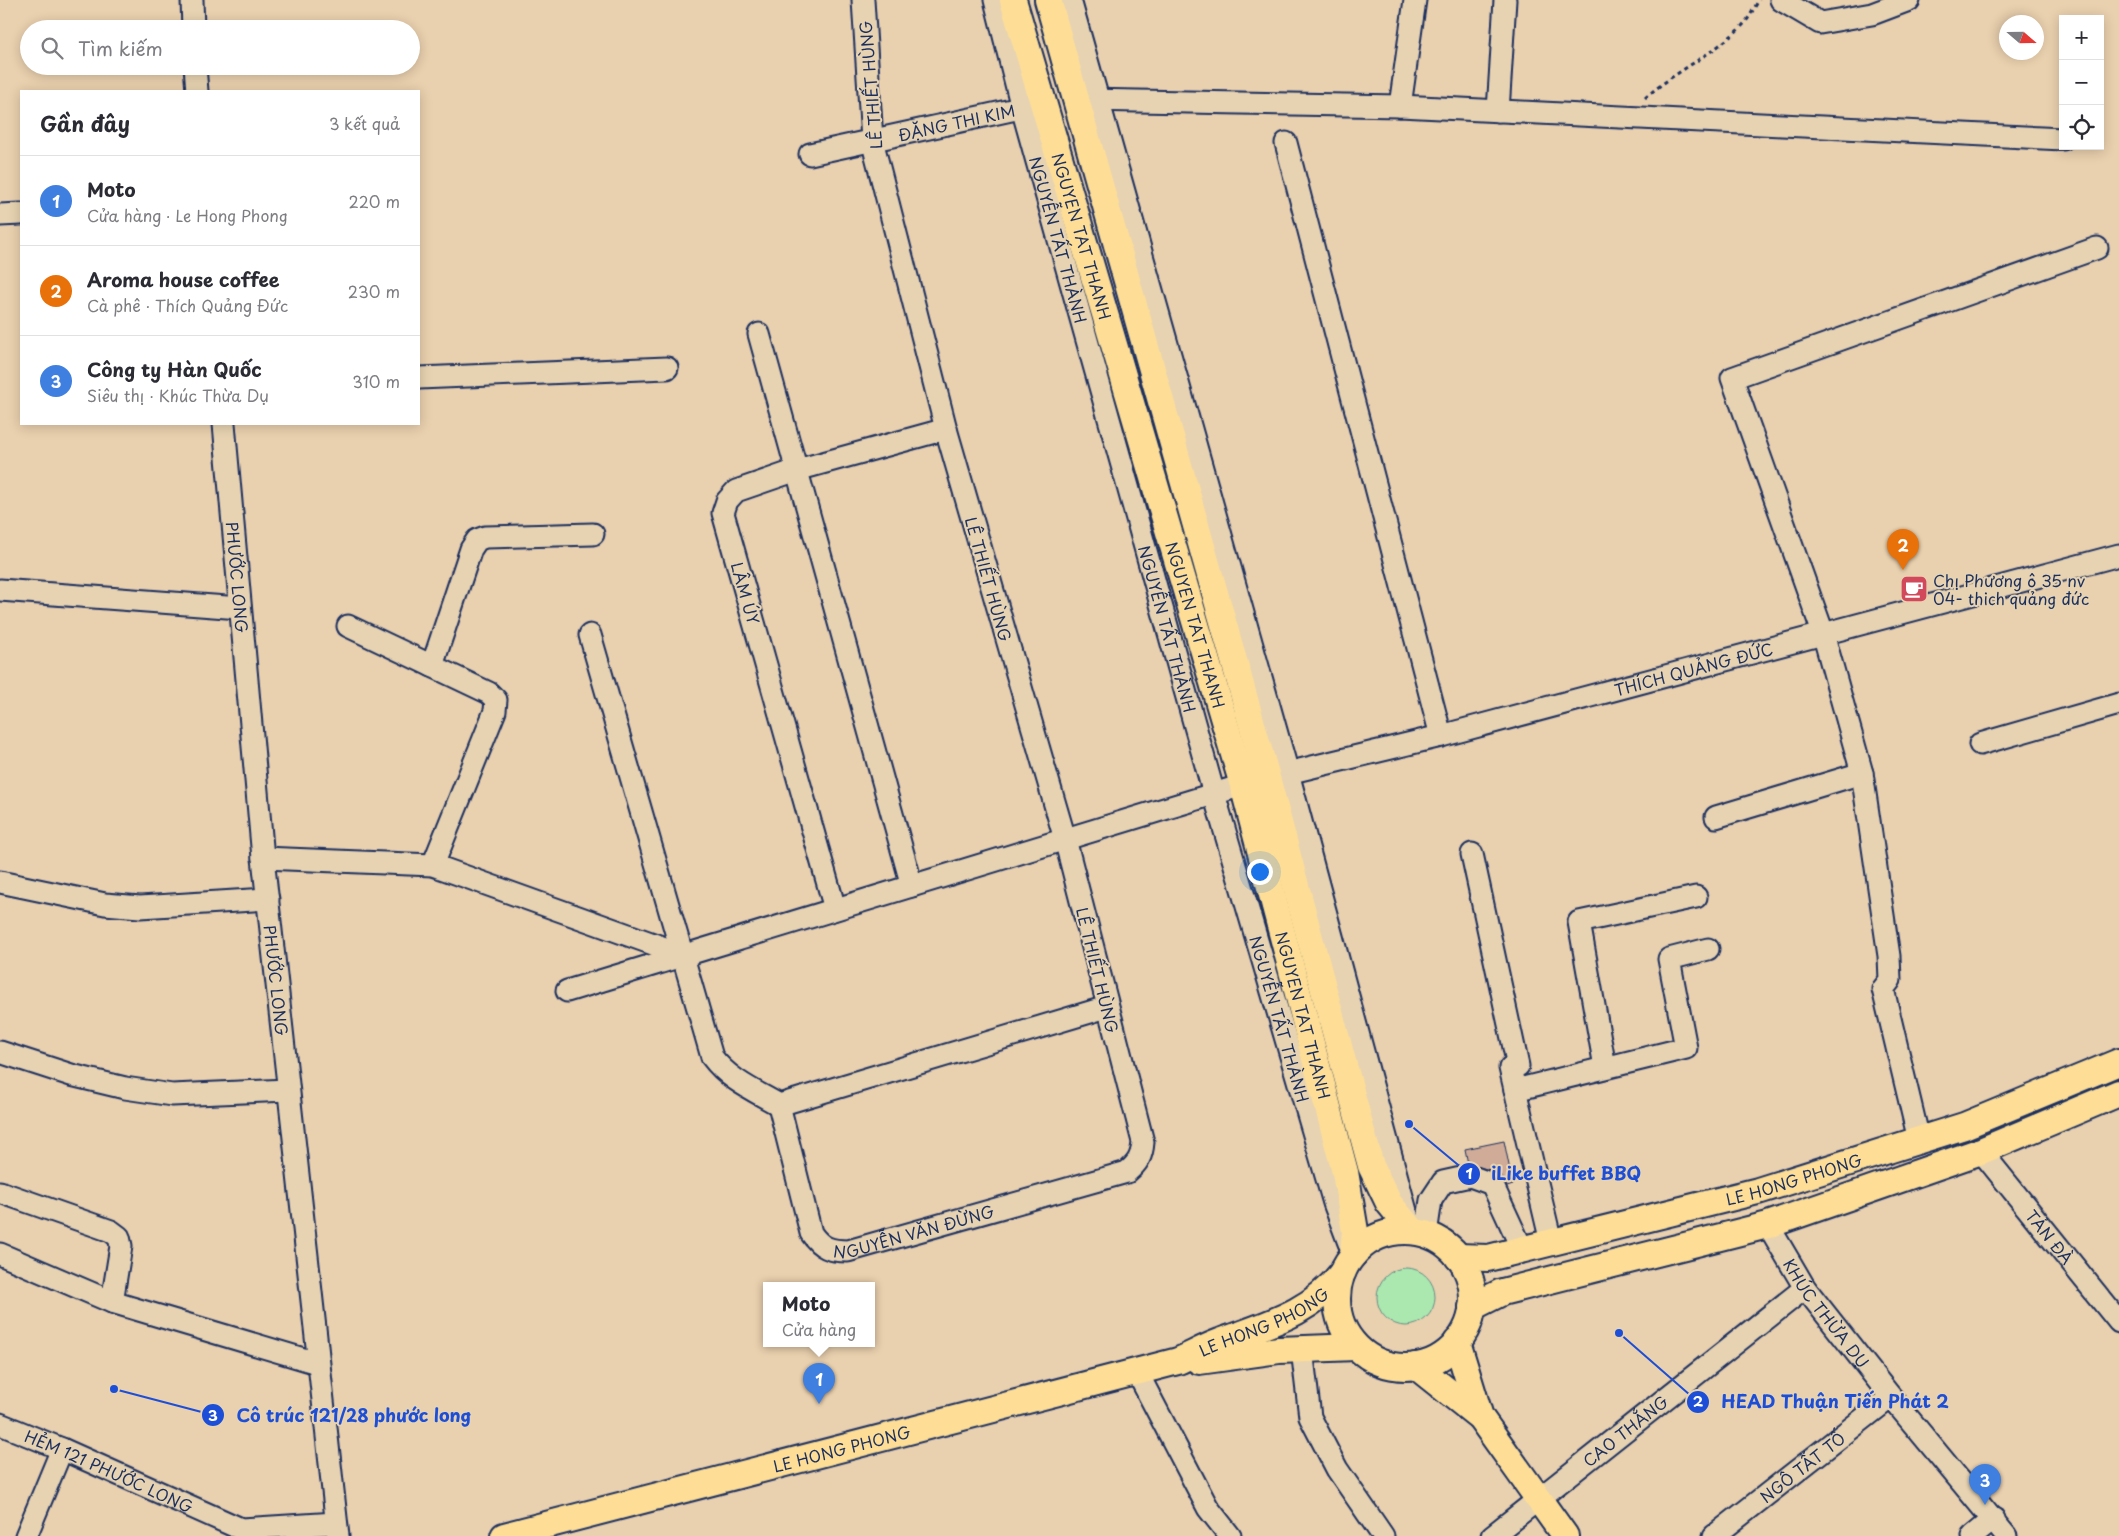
<!DOCTYPE html>
<html lang="vi">
<head>
<meta charset="utf-8">
<style>
	:root { --surface:#fff; --page:#f7f7f7; --text:#2b2b33; --muted:#7c7c81; --line:#e1e1e2; --accent:#d1495b }
	body { margin:0; font-family:"Playpen Sans",sans-serif; background:var(--page); color:var(--text) }
	.controls { position:absolute; right:15px; top:15px; display:grid; overflow:hidden; border-radius:0px; box-shadow:0 2px 12px #0003 }
	.controls button { width:45px; height:45px; display:grid; place-items:center; padding:0; border:0; border-bottom:1px solid var(--line); background:var(--surface); color:var(--text); font:25px sans-serif }
	.compass { position:absolute; left:1999px; top:15px; width:45px; height:45px; border-radius:50%; background:var(--surface); box-shadow:0 2px 12px #0003; rotate:110deg }
	.you { position:absolute; left:1259px; top:871px; width:18px; height:18px; margin:-12px; border:4px solid #fff; border-radius:50%; background:#1a73e8; box-shadow:0 0 0 8px #1a73e833 }
	.badge { display:grid; place-items:center; width:32px; height:32px; border-radius:50%; background:var(--accent); color:#fff; font-size:16px; font-weight:700 }
	.pin { position:absolute; translate:-50% -41px; filter:drop-shadow(0 1px 2px #0008) }
	.pin::after { content:''; position:absolute; top:26px; width:18px; height:15px; background:inherit; clip-path:polygon(0 0,100% 0,50% 100%) }
	.popup { position:absolute; left:763px; top:1282px; width:112px; height:65px; box-sizing:border-box; display:grid; place-content:center; border-radius:0px; background:var(--surface); filter:drop-shadow(0 1px 4px #0005); font-size:16px; white-space:nowrap; color:var(--muted) }
	.popup b { font-size:19px; color:var(--text) }
	.popup::after { content:''; position:absolute; left:50%; top:100%; margin-left:-10px; border:10px solid transparent; border-top-color:var(--surface) }
	.list { margin:0; padding:0; list-style:none }
	h2 { display:flex; justify-content:space-between; align-items:center; height:65px; margin:0; padding:0 20px; font-size:21px }
	h2 small { font-size:16px; font-weight:400; color:var(--muted) }
	.list li { display:grid; grid-template-columns:32px 1fr auto; gap:15px; align-items:center; box-sizing:border-box; height:90px; padding:0 20px; border-top:1px solid var(--line) }
	.list b { display:block; font-size:19px; white-space:nowrap }
	.list p { margin:0; font-size:16px; white-space:nowrap; color:var(--muted) }
	.list em { font-size:16px; font-style:normal; color:var(--muted) }
	.icon { flex:none; width:28px; height:28px; fill:none; stroke:currentColor; stroke-width:2; stroke-linecap:round; stroke-linejoin:round }
	.map { position:relative; flex:none; width:2119px; height:1536px; overflow:hidden }
	.search { position:absolute; background:var(--surface); box-shadow:0 2px 12px #0003; left:20px; top:20px; width:400px; height:55px; display:flex; align-items:center; gap:12px; box-sizing:border-box; padding:0 18px; border-radius:28px; color:var(--muted); font-size:19px }
	.panel { position:absolute; background:var(--surface); box-shadow:0 2px 12px #0003; left:20px; top:90px; width:400px; height:335px; border-radius:0px }
	.map>svg:first-child { display:block }
	.green { fill:#abe8af; stroke:#638c86 }
	.building { fill:#d0ac98; stroke:#1b2f5e }
	.lines { fill:none; stroke-linecap:round; stroke-linejoin:round }
	.minor-casing { stroke:#1b2f5e; stroke-width:25 }
	.major-casing { stroke:#1b2f5e; stroke-width:30 }
	.path { stroke:#1b2f5e; stroke-width:3; stroke-dasharray:4 4; stroke-linecap:butt }
	.minor { stroke:#e7d3b1; stroke-width:21 }
	.major { stroke:#fede96; stroke-width:26 }
	.labels { text-anchor:middle; dominant-baseline:central; stroke-width:4; stroke-linejoin:round; paint-order:stroke }
	.street-label { font-size:16px; fill:#1b2f5e; stroke:#e7d3b1 }
	.poi-label { font-size:16px; fill:#1b2f5e; stroke:#e7d3b1; text-anchor:start }
	.leader { fill:none; stroke:#1d4ed8; stroke-width:2 }
	.callout-dot { fill:#1d4ed8; stroke:#e7d3b1; stroke-width:2 }
	.mark-label { font-size:15px; text-anchor:middle; font-weight:bold; fill:#fff }
	.callout-label { font-size:18px; text-anchor:middle; font-weight:bold; fill:#1d4ed8; stroke:#e7d3b1; stroke-width:4; stroke-linejoin:round; paint-order:stroke }
</style>
</head>
<body>
<div class="map">
<svg width="2119" height="1536" viewBox="0 0 2119 1536">
	<rect width="100%" height="100%" fill="#e9d0ae"/>
	<filter id="ink" filterUnits="userSpaceOnUse"><feTurbulence type="fractalNoise" baseFrequency=".02" numOctaves="2"/><feDisplacementMap in="SourceGraphic" scale="10" xChannelSelector="R" yChannelSelector="G"/><feConvolveMatrix kernelMatrix="1 2 1 2 8 2 1 2 1" color-interpolation-filters="sRGB"/></filter>
	<g filter="url(#ink)">
		<path class="green" d="M1377 1297a29 29 0 1 1 58 0a29 29 0 1 1-58 0Z"/>
		<path class="building" d="M1504,1141L1513,1185L1507,1187L1497,1172L1468,1164L1465,1149Z"/>
		<g class="lines">
			<defs>
				<g id="minor">
					<path d="M192,0L193,29"/>
					<path id="s1" d="M995,0L1022,108L1214,794L1334,1203L1349,1243"/>
					<path d="M1070,0L1288,773L1410,1226"/>
					<path d="M1781,0L1820,23L1872,14L1909,0"/>
					<path d="M195,66L197,91"/>
					<path d="M1086,100L1400,106L2063,139"/>
					<path d="M1400,106L1415,0"/>
					<path d="M1498,111L1505,0"/>
					<path d="M1286,143L1441,736"/>
					<path id="s2" d="M810,154L1034,105"/>
					<path d="M0,215L21,214"/>
					<path d="M759,334L912,886"/>
					<path d="M419,378L667,368"/>
					<path id="s3" d="M224,424L263,858L338,1536"/>
					<path d="M0,590L240,608"/>
					<path d="M348,626L489,693L496,700L495,711L433,865"/>
					<path d="M590,635L712,1057C729,1080 755,1091 779,1105L1107,1007"/>
					<path d="M432,666L471,549L477,540L485,537L593,534"/>
					<path d="M1980,744L2119,704"/>
					<path id="s4" d="M1275,776L1441,736L2119,555"/>
					<path d="M1716,817L1862,773"/>
					<path d="M1472,854L1518,1066L1510,1068L1551,1242"/>
					<path d="M263,858L433,865L684,955"/>
					<path d="M0,882L105,904L140,907L268,899"/>
					<path d="M835,909L723,513L727,501L736,491L797,470L946,429"/>
					<path d="M567,991L1243,785"/>
					<path d="M0,1052L71,1075L125,1088L172,1095L288,1090"/>
					<path d="M1605,1067L1579,922L1696,897"/>
					<path d="M1515,1090L1686,1048L1669,959L1708,949"/>
					<path id="s5" d="M779,1105L811,1233C821,1248 830,1251 848,1251L1127,1172C1138,1163 1142,1156 1143,1142L1065,839L946,429L872,140L863,0"/>
					<path d="M1919,1140L1883,989L1890,980L1889,956L1862,773L1823,633L1732,378L2097,248"/>
					<path id="s6" d="M1981,1151L2119,1322"/>
					<path d="M0,1192L111,1231L119,1237L121,1246L112,1302"/>
					<path id="s7" d="M1768,1225L1805,1288L1891,1397L2006,1536"/>
					<path d="M1426,1234L1431,1200L1443,1182L1470,1176L1492,1184L1522,1249"/>
					<path d="M0,1254L112,1302L317,1363"/>
					<path d="M1302,1349L1310,1417L1337,1469L1383,1536"/>
					<path d="M1137,1372L1208,1508L1230,1536"/>
					<path id="s8" d="M0,1424L62,1449L241,1529L336,1523"/>
					<path d="M26,1536L62,1449"/>
					<path id="s9" d="M1492,1536L1805,1288"/>
					<path id="s10" d="M1714,1536L1891,1397"/>
					<path d="M1973,1536L1994,1519"/>
				</g>
				<g id="major">
					<path id="s11" d="M1013,0L1243,785L1345,1172L1355,1231L1353,1255"/>
					<path d="M1048,0L1267,778L1371,1166L1389,1203L1412,1231"/>
					<circle cx="1405" cy="1299" r="68"/>
					<path id="s12" d="M1458,1257L1488,1258L1758,1191L1964,1126L2119,1062"/>
					<path d="M1472,1307L1502,1292L1768,1225L1981,1151L2119,1093"/>
					<path d="M1457,1342L1480,1417"/>
					<path d="M1199,1361L1279,1350L1356,1347"/>
					<path d="M1416,1366L1480,1417L1565,1536"/>
					<path id="s13" d="M504,1536L1178,1361C1192,1355 1206,1347 1220,1342C1267,1324 1310,1314 1342,1273"/>
				</g>
			</defs>
			<use href="#minor" class="minor-casing"/>
			<use href="#major" class="major-casing"/>
			<path class="path" d="M1645,98C1675,71 1713,55 1742,26C1749,19 1754,8 1759,0"/>
			<use href="#minor" class="minor"/>
			<use href="#major" class="major"/>
		</g>
	</g>
	<defs>
		<symbol id="cafe-square" viewBox="-11 -11 22 22"><rect x="-9" y="-9" width="18" height="18" rx="4" fill="#d1495b" stroke="#e7d3b1"/><path d="M-5.5-4.5H6V0H3Q3 3.5 0 3.5H-2.5Q-5.5 3.5-5.5 0ZM3-3.2v2h1.7v-2ZM-6 4.5H4V6H-6Z" fill="#fff"/></symbol>
	</defs>
	<g fill-rule="evenodd">
		<use href="#cafe-square" x="1898" y="573" width="32" height="32"/>
	</g>
	<g class="labels">
		<g class="street-label">
			<text transform="translate(870 85) rotate(-95)">LÊ THIẾT HÙNG</text>
			<text stroke="none"><textPath href="#s2" startOffset="150">ĐẶNG THỊ KIM</textPath></text>
			<text stroke="none"><textPath href="#s11" startOffset="246">NGUYEN TAT THANH</textPath></text>
			<text stroke="none"><textPath href="#s1" startOffset="248">NGUYỄN TẤT THÀNH</textPath></text>
			<text stroke="none"><textPath href="#s3" startOffset="154">PHƯỚC LONG</textPath></text>
			<text transform="translate(989 579) rotate(74)">LÊ THIẾT HÙNG</text>
			<text transform="translate(746 593) rotate(74)">LÂM ÚY</text>
			<text stroke="none"><textPath href="#s11" startOffset="651">NGUYEN TAT THANH</textPath></text>
			<text stroke="none"><textPath href="#s1" startOffset="652">NGUYỄN TẤT THÀNH</textPath></text>
			<text stroke="none"><textPath href="#s4" startOffset="432">THÍCH QUẢNG ĐỨC</textPath></text>
			<text transform="translate(1098 970) rotate(76)">LÊ THIẾT HÙNG</text>
			<text stroke="none"><textPath href="#s3" startOffset="559">PHƯỚC LONG</textPath></text>
			<text stroke="none"><textPath href="#s11" startOffset="1056">NGUYEN TAT THANH</textPath></text>
			<text stroke="none"><textPath href="#s1" startOffset="1058">NGUYỄN TẤT THÀNH</textPath></text>
			<text stroke="none"><textPath href="#s12" startOffset="346">LE HONG PHONG</textPath></text>
			<text stroke="none"><textPath href="#s5" startOffset="244">NGUYỄN VĂN ĐỪNG</textPath></text>
			<text stroke="none"><textPath href="#s6" startOffset="110">TẢN ĐÀ</textPath></text>
			<text stroke="none"><textPath href="#s7" startOffset="106">KHÚC THỪA DỤ</textPath></text>
			<text stroke="none"><textPath href="#s13" startOffset="791">LE HONG PHONG</textPath></text>
			<text stroke="none"><textPath href="#s9" startOffset="170">CAO THẮNG</textPath></text>
			<text stroke="none"><textPath href="#s13" startOffset="349">LE HONG PHONG</textPath></text>
			<text stroke="none"><textPath href="#s10" startOffset="112">NGÔ TẤT TỐ</textPath></text>
			<text stroke="none"><textPath href="#s8" startOffset="119">HẺM 121 PHƯỚC LONG</textPath></text>
		</g>
		<g class="poi-label">
			<text x="1933" y="580">Chị Phương ô 35 nv<tspan x="1933" dy="18">04- thich quảng đức</tspan></text>
		</g>
	</g>
	<path class="leader" d="M1409 1124L1469 1174M1619 1333L1698 1402M114 1389L213 1415"/>
	<g class="callout-dot">
		<circle cx="1409" cy="1124" r="5"/>
		<circle cx="1619" cy="1333" r="5"/>
		<circle cx="114" cy="1389" r="5"/>
		<circle cx="1469" cy="1174" r="12"/>
		<circle cx="1698" cy="1402" r="12"/>
		<circle cx="213" cy="1415" r="12"/>
	</g>
	<g class="mark-label">
		<text x="1469" y="1179">1</text>
		<text x="1698" y="1407">2</text>
		<text x="213" y="1421">3</text>
	</g>
	<g class="callout-label">
		<text x="1566" y="1180">iLike buffet BBQ</text>
		<text x="1835" y="1408">HEAD Thuận Tiến Phát 2</text>
		<text x="354" y="1422">Cô trúc 121/28 phước long</text>
	</g>
</svg>
<div class="controls">
<button>+</button>
<button>−</button>
<button><svg class="icon" aria-label="locate" viewBox="0 0 24 24"><circle cx="12" cy="12" r="6"/><path d="M12 2v4M12 18v4M2 12h4M18 12h4"/></svg></button>
</div>
<svg class="compass" viewBox="-18 -18 36 36"><path d="M0-13l5 13h-10z" fill="#e53935"/><path d="M0 13l5-13h-10z" fill="#7c7c81"/></svg>
<div class="you"></div>
<div class="pin badge" style="left:819px;top:1404px;background:#3f7fe0">1</div>
<div class="popup"><b>Moto</b>Cửa hàng</div>
<div class="pin badge" style="left:1903px;top:570px;background:#e8710a">2</div>
<div class="pin badge" style="left:1985px;top:1505px;background:#3f7fe0">3</div>
<div class="search"><svg class="icon" aria-label="search" viewBox="0 0 24 24"><circle cx="10" cy="10" r="6"/><path d="M15 15l6 6"/></svg>Tìm kiếm</div>
<section class="panel">
<h2>Gần đây<small>3 kết quả</small></h2>
<ul class="list">
<li><span class="badge" style="background:#3f7fe0">1</span><div><b>Moto</b><p>Cửa hàng · Le Hong Phong</p></div><em>220 m</em></li>
<li><span class="badge" style="background:#e8710a">2</span><div><b>Aroma house coffee</b><p>Cà phê · Thích Quảng Đức</p></div><em>230 m</em></li>
<li><span class="badge" style="background:#3f7fe0">3</span><div><b>Công ty Hàn Quốc</b><p>Siêu thị · Khúc Thừa Dụ</p></div><em>310 m</em></li>
</ul>
</section>
</div>
</body>
</html>
